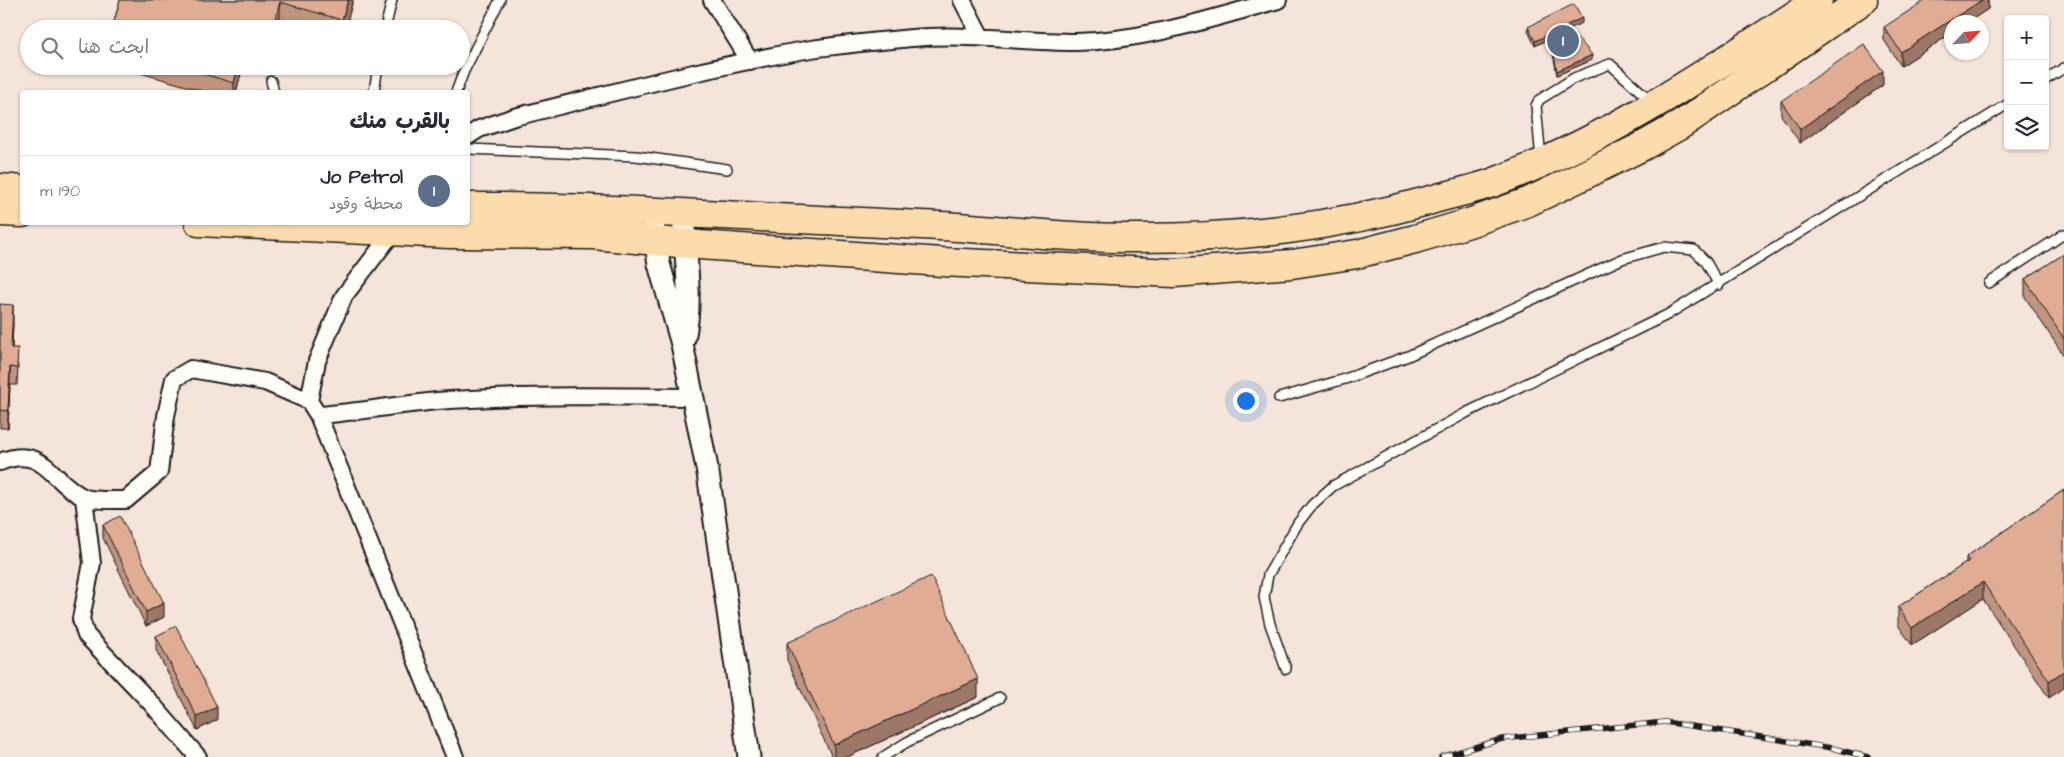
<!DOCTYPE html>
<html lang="ar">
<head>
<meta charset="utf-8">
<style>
	:root { --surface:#fff; --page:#f2f2f3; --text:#2b2b33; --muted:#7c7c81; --line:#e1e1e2; --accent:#1a73e8 }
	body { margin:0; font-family:"Architects Daughter","Playpen Sans Arabic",sans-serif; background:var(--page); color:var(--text); direction:rtl }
	.controls { position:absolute; right:15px; top:15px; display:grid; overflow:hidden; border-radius:5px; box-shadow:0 1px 4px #0004 }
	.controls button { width:45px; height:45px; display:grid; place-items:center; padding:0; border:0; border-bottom:1px solid var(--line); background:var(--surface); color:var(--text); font:25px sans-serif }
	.compass { position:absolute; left:1944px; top:15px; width:45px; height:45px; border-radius:50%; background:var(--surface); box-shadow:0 1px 4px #0004; rotate:64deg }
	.you { position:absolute; left:1245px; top:400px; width:18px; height:18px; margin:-12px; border:4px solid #fff; border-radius:50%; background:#1a73e8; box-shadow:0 0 0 8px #1a73e833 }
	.badge { display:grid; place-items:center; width:32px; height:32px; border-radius:50%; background:var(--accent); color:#fff; font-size:16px; font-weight:700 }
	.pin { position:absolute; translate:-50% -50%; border:2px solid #fff; box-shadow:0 1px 5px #0006 }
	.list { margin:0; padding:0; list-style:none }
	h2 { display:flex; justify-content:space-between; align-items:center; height:65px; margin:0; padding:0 20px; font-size:21px }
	h2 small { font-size:16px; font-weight:400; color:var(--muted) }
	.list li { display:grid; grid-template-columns:32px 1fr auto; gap:15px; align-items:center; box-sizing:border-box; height:70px; padding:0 20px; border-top:1px solid var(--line) }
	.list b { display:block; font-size:19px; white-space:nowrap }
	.list p { margin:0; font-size:16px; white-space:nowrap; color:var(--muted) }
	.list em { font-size:16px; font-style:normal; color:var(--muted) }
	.icon { flex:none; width:28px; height:28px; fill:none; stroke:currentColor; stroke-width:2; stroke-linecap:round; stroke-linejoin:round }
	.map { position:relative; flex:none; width:2064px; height:757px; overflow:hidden; direction:ltr }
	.search { position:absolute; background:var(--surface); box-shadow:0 1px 4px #0004; left:20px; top:20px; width:450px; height:55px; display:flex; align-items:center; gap:12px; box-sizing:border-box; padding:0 18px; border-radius:28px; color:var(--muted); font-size:19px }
	.panel { position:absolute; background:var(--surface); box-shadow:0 1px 4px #0004; left:20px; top:90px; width:450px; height:135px; border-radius:5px; direction:rtl }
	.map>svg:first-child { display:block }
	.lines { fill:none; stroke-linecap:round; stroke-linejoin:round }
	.service-casing { stroke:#1c1c1c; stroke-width:12 }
	.minor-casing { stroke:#1c1c1c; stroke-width:20 }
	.tertiary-casing { stroke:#1c1c1c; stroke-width:25 }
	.trunk-casing { stroke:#1c1c1c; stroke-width:31 }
	.service { stroke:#fdfcf7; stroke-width:9 }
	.minor { stroke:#fdfcf7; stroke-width:16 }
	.tertiary { stroke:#fdfcf7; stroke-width:21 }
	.trunk { stroke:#fcdcac; stroke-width:28 }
	.rail-casing { stroke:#1c1c1c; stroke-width:5.5 }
	.rail { stroke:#fdfcf7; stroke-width:4; stroke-dasharray:11; stroke-linecap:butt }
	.wall { fill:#c1947f; stroke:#1c1c1c }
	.shaded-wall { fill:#9d7868; stroke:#1c1c1c }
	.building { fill:#e0ac94; stroke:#1c1c1c }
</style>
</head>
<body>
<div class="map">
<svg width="2064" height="757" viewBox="0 0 2064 757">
	<rect width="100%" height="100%" fill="#f4e4d9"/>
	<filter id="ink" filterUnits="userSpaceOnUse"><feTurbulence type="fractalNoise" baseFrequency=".02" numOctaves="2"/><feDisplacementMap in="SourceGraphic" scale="10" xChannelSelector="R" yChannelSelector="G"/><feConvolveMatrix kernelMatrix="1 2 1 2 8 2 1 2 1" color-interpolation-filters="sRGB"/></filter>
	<g filter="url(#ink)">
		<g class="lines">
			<defs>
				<path id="service" d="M385,29L392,0
					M2045,80L2064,68
					M271,81L274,92
					M374,92L378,66
					M456,92L464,71L500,0
					M468,149L636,156L727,169
					M1541,159L1536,106L1539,100L1574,78L1610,64L1651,101
					M1989,283L2064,234
					M1279,398L1345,379L1408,356L1622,259L1664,247L1694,250L1706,262L1719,285
					M1286,669L1270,624L1264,597L1268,575L1298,523L1312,505L1333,486L1466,413L1667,315L2008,104
					M883,757L907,742L1000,698"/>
				<path id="minor" d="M712,0L750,61
					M962,0L981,37
					M468,136L479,129L514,117C613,93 711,66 811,49C844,44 879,41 912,38C967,33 1021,42 1076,42C1144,41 1213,18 1278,0
					M393,232L344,296L317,361L309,401L318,415L455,757
					M318,415C362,412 405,403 450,400C531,395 612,396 693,397
					M0,462C45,444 50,481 83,497C91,501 116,500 126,500L159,472L166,416L174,379L191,369L265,382L309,401
					M84,498L92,563L81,619L86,635L151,703L198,757"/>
				<path id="tertiary" d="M651,211L659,264L682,344L708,473L749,757
					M683,213C685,254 693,300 684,339"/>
				<path id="trunk" d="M0,188L22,190
					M468,207C560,206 651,212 743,216C809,220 875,222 940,226C1001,229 1062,238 1124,238C1233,239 1326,229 1431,200C1451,194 1472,190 1492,183C1609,140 1714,68 1818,0
					M0,212L22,213
					M199,222L450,234L593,235L700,245L942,262L1174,273L1292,264L1357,254L1415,239L1469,223L1528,202L1564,185L1643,146L1682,124L1863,0"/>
			</defs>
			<use href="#service" class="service-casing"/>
			<use href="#minor" class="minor-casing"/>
			<use href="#tertiary" class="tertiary-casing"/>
			<use href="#trunk" class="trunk-casing"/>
			<use href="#service" class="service"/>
			<use href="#minor" class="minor"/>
			<use href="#tertiary" class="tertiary"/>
			<use href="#trunk" class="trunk"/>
			<defs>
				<path id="rail" d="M1441,757L1502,739L1665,722L1832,748L1868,757"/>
			</defs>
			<use href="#rail" class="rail-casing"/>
			<use href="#rail" class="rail"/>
		</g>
		<path class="wall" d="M120,0H353L345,29H311L280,20L277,29H112Z
			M1988,0V9L1968,22H1952V33L1901,66L1884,40V27Z
			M1582,23L1570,28L1592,60L1557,75L1550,38L1535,46L1528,31V27Z
			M116,66H243L236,92H207Z
			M1883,85L1800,143L1781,115V101Z
			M2064,254V356L2025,297V279Z
			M0,304L13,322L12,348L18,366L17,385H10L8,428H0Z
			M2064,490L2049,698L1983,599L1912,645L1898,625V607L1966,563V557Z
			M103,525L164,617L146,626L103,538Z
			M156,636L217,720L197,730L156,650Z
			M787,643L978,697L847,757H832L787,660Z"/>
		<path class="shaded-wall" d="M348,0H353L345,29H342V20Z
			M1982,0H1988V9L1968,22H1952V33L1901,66V52Z
			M280,2V20L277,29H272Z
			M1582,18V23L1567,30V25Z
			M1550,34V38L1535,46V41Z
			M1592,55V60L1557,75V71Z
			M238,66H243L236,92H234V83Z
			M1883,71V85L1800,143V129Z
			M13,305V322L11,366V348Z
			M10,367V385L8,428V411Z
			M1983,582V599L1912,645V628Z
			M164,603V617L146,626V612Z
			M2064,671V688L2049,698V681Z
			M978,679V697L847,757H834V745Z
			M217,707V720L197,730V717Z"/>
		<path class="building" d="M120,0H348L342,20L280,2L272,29H259L250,26L249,29H112Z
			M1926,0H1982L1901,52L1884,27Z
			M1574,4L1582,18L1567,25L1592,55L1557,71L1550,34L1535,41L1528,27Z
			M1864,44L1883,71L1800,129L1781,101Z
			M177,66H238L234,83Z
			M2064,254V339L2025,279Z
			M0,304L13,305L11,348H18L17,368L10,367L8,411L0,410Z
			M2064,490V671L2049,681L1983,582L1912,628L1898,607L1969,561L1966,557Z
			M120,516L164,603L146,612L103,525Z
			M931,576L978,679L834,745L787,643Z
			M176,626L217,707L197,717L156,636Z"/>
	</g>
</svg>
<div class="controls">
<button>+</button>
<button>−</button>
<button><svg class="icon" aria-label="layers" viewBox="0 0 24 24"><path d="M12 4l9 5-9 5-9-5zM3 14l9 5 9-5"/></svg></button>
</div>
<svg class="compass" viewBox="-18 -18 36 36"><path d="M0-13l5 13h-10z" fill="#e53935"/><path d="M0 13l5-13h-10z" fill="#7c7c81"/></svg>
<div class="you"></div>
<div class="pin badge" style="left:1563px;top:41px;background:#5c6f8a">1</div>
<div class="search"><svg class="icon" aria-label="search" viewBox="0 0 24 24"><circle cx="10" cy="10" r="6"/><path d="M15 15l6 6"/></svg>ابحث هنا</div>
<section class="panel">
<h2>بالقرب منك<small></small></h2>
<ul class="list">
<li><span class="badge" style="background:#5c6f8a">1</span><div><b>Jo Petrol</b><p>محطة وقود</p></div><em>190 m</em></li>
</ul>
</section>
</div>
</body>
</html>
